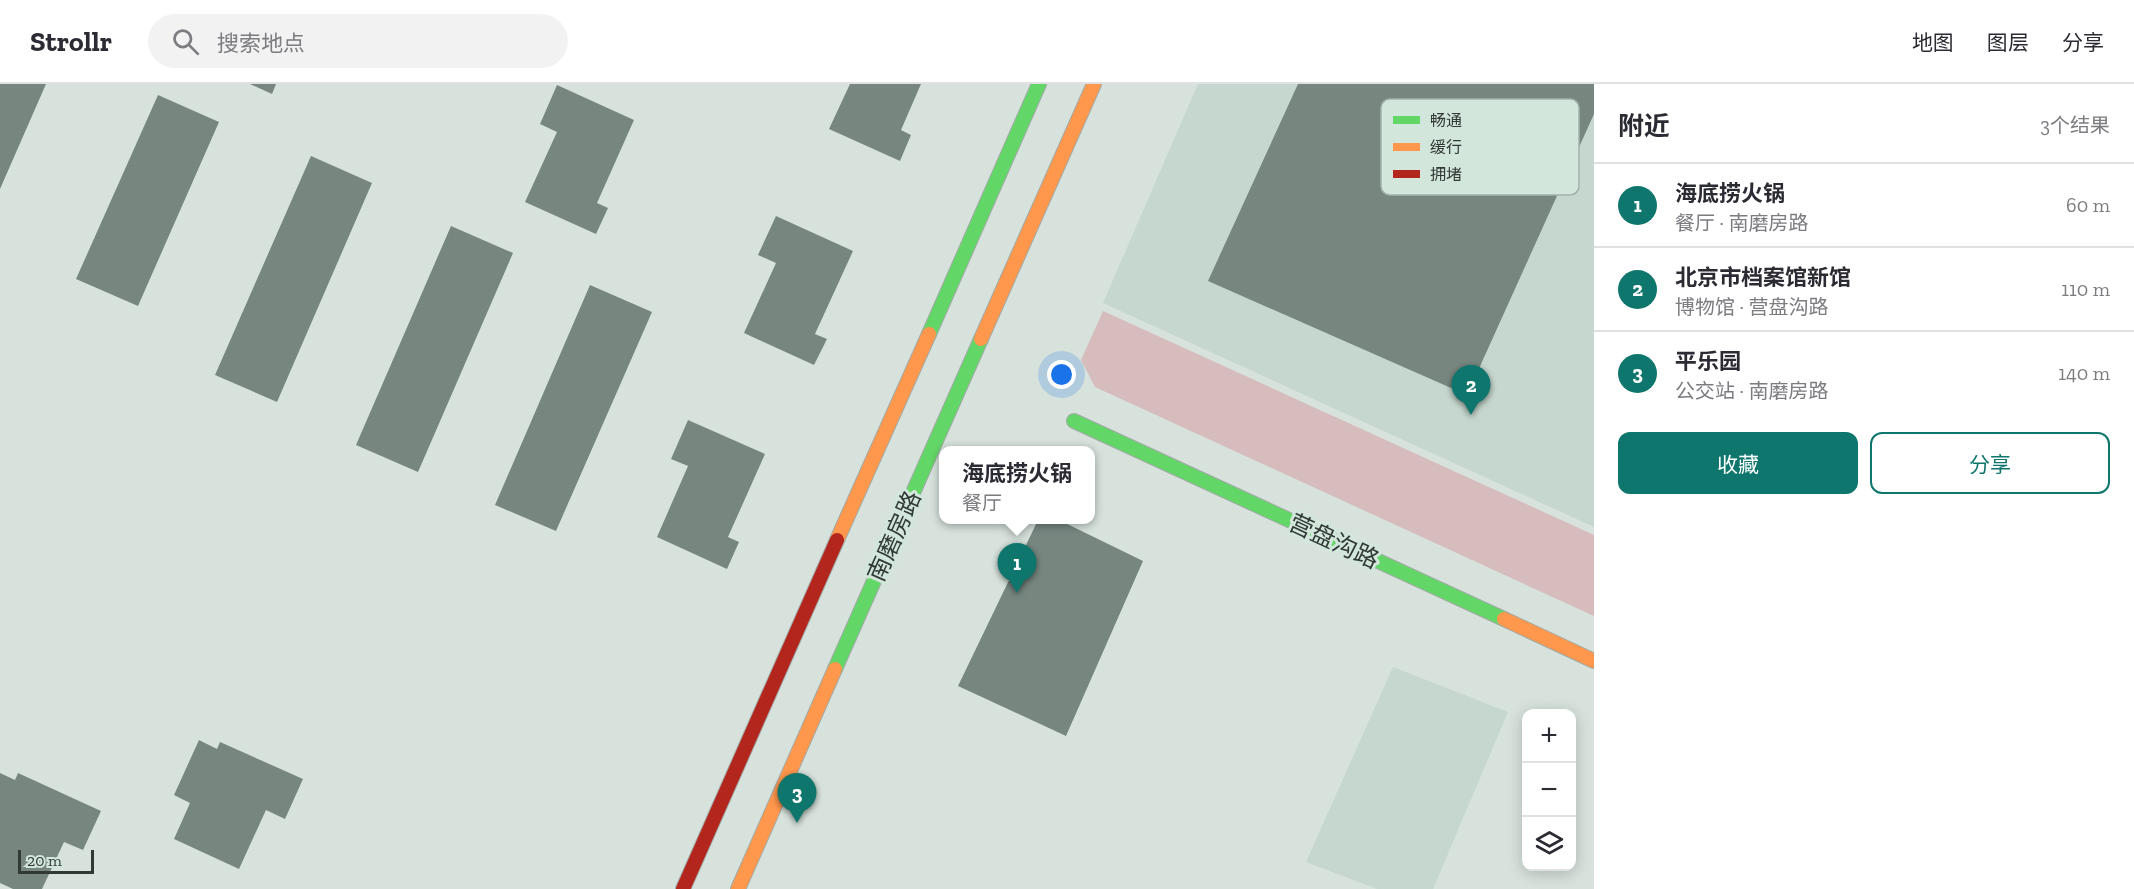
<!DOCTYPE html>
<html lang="zh">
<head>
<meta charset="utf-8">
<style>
	:root { --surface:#fff; --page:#f2f2f3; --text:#2b2b33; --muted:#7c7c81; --line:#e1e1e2; --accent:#0f766e }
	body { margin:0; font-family:"Zilla Slab","Noto Sans SC",serif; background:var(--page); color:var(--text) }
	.controls { position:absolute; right:18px; bottom:18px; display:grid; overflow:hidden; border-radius:12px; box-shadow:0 3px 15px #0003 }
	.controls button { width:54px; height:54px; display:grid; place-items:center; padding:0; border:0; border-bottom:2px solid var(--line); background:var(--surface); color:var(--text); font:30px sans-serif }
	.scale { position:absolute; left:18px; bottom:15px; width:76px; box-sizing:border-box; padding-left:6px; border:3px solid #313935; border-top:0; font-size:16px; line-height:21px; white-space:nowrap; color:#313935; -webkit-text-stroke:4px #d3e6dc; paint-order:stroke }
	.you { position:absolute; left:1062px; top:291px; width:21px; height:21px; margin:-15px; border:4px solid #fff; border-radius:50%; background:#1a73e8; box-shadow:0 0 0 9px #1a73e833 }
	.badge { display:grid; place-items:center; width:39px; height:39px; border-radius:50%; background:var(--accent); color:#fff; font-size:20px; font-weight:700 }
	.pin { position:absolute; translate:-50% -50px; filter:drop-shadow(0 2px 3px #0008) }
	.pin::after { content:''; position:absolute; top:32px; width:21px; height:18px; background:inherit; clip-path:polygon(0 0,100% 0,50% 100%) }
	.popup { position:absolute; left:939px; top:362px; width:156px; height:78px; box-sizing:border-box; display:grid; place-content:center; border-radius:12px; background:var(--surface); filter:drop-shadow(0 2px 4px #0005); font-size:20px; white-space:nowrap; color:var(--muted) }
	.popup b { font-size:22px; color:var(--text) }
	.popup::after { content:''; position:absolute; left:50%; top:100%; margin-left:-12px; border:12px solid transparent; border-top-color:var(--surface) }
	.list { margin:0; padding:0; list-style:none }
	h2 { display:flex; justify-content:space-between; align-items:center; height:78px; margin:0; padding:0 24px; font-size:26px }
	h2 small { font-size:20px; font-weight:400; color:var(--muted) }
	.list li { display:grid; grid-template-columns:39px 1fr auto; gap:18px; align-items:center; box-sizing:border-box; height:84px; padding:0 24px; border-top:2px solid var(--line) }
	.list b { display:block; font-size:22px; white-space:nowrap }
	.list p { margin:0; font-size:20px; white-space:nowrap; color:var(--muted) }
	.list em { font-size:20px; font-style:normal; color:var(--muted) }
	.actions { display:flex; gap:12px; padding:18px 24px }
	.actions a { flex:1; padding:14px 0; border:2px solid var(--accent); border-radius:12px; text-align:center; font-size:21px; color:var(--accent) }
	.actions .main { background:var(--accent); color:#fff }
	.icon { flex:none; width:33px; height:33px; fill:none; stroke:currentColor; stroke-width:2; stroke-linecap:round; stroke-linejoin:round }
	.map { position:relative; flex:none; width:1594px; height:805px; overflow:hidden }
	header { display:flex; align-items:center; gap:36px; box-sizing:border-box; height:84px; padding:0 30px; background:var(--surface); border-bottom:2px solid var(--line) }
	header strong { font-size:28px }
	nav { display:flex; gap:33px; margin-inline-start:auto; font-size:21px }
	.search { width:420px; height:54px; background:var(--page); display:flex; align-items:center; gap:15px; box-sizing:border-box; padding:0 21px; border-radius:33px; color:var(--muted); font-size:22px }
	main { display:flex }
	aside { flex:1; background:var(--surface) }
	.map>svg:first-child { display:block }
	.built { fill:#c5d7ce }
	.green { fill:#d6bcbc }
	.building { fill:#778780 }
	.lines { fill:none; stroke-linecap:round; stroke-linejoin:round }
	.fast-casing { stroke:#a2aaa6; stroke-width:16 }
	.slow-casing { stroke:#a2aaa6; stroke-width:16 }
	.jam-casing { stroke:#a2aaa6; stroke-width:16 }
	.fast { stroke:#63d668; stroke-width:14 }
	.slow { stroke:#ff974d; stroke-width:14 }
	.jam { stroke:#b3261e; stroke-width:14 }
	.labels { text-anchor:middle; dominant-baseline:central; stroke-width:6; stroke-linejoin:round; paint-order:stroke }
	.street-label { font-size:24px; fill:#313935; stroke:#d3e6dc }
	.key { fill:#d3e6dc; stroke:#a2b2aa; stroke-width:1.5 }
	.key-label { font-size:16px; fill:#313935 }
</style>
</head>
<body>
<header>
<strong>Strollr</strong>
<div class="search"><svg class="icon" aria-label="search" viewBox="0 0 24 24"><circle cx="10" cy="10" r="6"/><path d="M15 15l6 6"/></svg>搜索地点</div>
<nav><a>地图</a><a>图层</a><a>分享</a></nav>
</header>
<main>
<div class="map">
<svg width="1594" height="805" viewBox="0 0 1594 805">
	<rect width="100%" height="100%" fill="#d7e2dc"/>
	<path class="built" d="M1198,0H1594V443L1103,219Z
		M1393,583L1508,628L1433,805H1377L1306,778Z"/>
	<path class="green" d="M1103,227L1594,451V532L1095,303L1081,276Z"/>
	<path class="building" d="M0,0H46L0,105Z
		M250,0H276L272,10Z
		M850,0H921L901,46L911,51L900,77L829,45Z
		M1298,0H1594V30L1467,311L1208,197Z
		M557,1L634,36L597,119L608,124L596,150L525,118L557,48L540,40Z
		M158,11L219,38L138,222L76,195Z
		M311,72L372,99L277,318L215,291Z
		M776,132L853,167L815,250L827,255L814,281L744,249L776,179L758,171Z
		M451,142L513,169L418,388L356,361Z
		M590,201L652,228L556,447L495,421Z
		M688,336L765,370L728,453L739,458L727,485L657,453L688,382L671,375Z
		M1038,436H1059L1143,477L1066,652L958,602Z
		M199,656L217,665L220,658L303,695L285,735L266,726L239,785L174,755L190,719L174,711Z
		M0,689L15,696L18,689L101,727L83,766L64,758L42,805H13L0,799Z"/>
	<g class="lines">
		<defs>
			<path id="fast" d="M929,250L1039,0
				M1074,337L1504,535
				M835,585L981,255"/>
			<path id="slow" d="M981,255L1094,0
				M837,456L929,250
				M1504,535L1594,577
				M738,805L835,585"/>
			<path id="jam" d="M683,805L837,456"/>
		</defs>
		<use href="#fast" class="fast-casing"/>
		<use href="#slow" class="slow-casing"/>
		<use href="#jam" class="jam-casing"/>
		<use href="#fast" class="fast"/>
		<use href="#slow" class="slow"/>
		<use href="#jam" class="jam"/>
	</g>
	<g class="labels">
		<g class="street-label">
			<text transform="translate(894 452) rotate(-66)">南磨房路</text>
			<text transform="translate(1334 457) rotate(25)">营盘沟路</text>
		</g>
	</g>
	<rect x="1381" y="15" width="198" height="96" rx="9" class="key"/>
	<rect x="1393" y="32" width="27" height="8" fill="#63d668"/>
	<rect x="1393" y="59" width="27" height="8" fill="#ff974d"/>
	<rect x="1393" y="86" width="27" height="8" fill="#b3261e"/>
	<g class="key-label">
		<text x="1430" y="42">畅通</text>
		<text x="1430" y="69">缓行</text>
		<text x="1430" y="96">拥堵</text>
	</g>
</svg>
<div class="controls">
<button>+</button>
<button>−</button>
<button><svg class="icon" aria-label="layers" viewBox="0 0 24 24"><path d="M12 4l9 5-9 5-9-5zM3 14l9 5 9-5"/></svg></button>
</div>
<div class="scale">20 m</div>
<div class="you"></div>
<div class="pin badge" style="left:1017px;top:509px">1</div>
<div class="popup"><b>海底捞火锅</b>餐厅</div>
<div class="pin badge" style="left:1471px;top:331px">2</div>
<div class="pin badge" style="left:797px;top:739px">3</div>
</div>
<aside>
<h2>附近<small>3个结果</small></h2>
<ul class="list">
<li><span class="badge">1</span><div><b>海底捞火锅</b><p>餐厅 · 南磨房路</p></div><em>60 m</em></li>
<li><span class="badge">2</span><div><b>北京市档案馆新馆</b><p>博物馆 · 营盘沟路</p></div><em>110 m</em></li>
<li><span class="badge">3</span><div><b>平乐园</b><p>公交站 · 南磨房路</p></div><em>140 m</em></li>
</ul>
<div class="actions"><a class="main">收藏</a><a>分享</a></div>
</aside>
</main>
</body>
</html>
